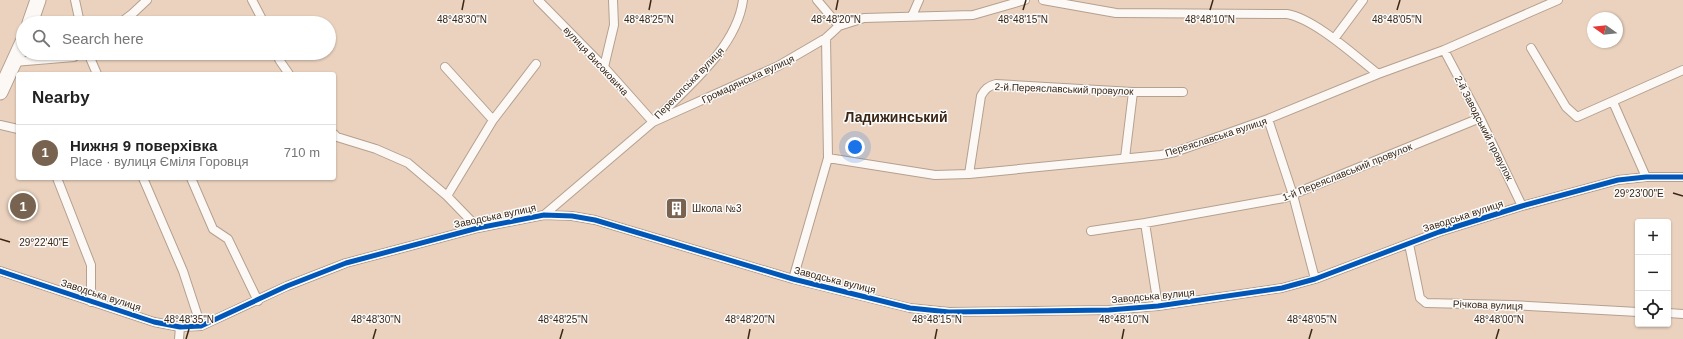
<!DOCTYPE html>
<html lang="en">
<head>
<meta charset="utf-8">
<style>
	:root { --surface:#fff; --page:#f6f6f6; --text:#222; --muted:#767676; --line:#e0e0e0; --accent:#786250 }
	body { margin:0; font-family:Helvetica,sans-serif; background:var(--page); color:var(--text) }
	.controls { position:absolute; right:12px; bottom:12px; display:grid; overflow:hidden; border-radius:4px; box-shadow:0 1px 3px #0004 }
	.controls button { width:36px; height:36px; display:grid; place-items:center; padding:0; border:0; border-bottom:1px solid var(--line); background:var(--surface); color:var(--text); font:20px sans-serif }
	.compass { position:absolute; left:1587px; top:12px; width:36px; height:36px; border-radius:50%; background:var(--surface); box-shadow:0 1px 3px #0004; rotate:285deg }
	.you { position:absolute; left:855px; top:147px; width:14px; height:14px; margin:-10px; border:3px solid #fff; border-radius:50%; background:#1a73e8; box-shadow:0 0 0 6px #1a73e833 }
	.badge { display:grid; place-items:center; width:26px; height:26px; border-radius:50%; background:var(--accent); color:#fff; font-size:13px; font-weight:700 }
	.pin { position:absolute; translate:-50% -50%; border:2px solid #fff; box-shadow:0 1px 4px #0006 }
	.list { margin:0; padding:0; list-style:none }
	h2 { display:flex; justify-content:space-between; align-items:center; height:52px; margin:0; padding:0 16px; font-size:17px }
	h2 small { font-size:13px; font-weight:400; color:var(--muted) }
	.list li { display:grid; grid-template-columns:26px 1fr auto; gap:12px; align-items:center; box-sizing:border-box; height:56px; padding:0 16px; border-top:1px solid var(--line) }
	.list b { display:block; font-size:15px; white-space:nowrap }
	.list p { margin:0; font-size:13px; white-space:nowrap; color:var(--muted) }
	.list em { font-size:13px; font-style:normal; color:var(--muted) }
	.icon { flex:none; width:22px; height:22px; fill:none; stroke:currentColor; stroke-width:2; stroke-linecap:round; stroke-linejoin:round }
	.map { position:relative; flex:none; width:1683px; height:339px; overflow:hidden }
	.search { position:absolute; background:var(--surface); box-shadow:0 1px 3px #0004; left:16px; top:16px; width:320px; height:44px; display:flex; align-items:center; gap:10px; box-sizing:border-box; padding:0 14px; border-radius:22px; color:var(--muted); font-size:15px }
	.panel { position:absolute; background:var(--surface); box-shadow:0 1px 3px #0004; left:16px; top:72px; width:320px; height:108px; border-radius:4px }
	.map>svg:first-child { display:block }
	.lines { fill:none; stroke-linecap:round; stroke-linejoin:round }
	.street-casing { stroke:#b4a08f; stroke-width:10 }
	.highway-casing { stroke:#b4a08f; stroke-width:17 }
	.street { stroke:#fcf8f5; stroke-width:8 }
	.highway { stroke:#fcf8f5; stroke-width:15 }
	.cycleway-casing { stroke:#fbfbfb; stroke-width:8 }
	.cycleway { stroke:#0057b8; stroke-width:5 }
	.ticks { fill:none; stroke:#3a2614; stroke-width:1.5 }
	.labels { text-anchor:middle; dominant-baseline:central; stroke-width:3; stroke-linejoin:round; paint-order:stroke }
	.street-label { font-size:10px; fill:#3a2614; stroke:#fbfbfb }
	.poi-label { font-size:10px; fill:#3a2614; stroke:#fbfbfb; text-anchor:start }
	.district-label { font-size:14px; font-weight:bold; fill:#3a2614; stroke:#fbfbfb }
	.ticks-label { font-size:10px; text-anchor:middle; fill:#3a2614; stroke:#fbfbfb; stroke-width:3; stroke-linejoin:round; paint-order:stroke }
</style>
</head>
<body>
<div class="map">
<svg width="1683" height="339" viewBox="0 0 1683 339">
	<rect width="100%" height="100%" fill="#ead2be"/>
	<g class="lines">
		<defs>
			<path id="street" d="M75,0L80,23
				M252,0L264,23
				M538,0L604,67L653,122C685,89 737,48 743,0
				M817,0L839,26
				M1043,0L1116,13L1287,14C1315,19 1355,56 1378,74
				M912,16L919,0
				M120,23L132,14L147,0
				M1334,39L1363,0
				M1531,48L1566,107L1577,117L1683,70
				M1444,50L1480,118L1522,206
				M88,53L97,74
				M276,53L280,61L289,74
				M14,62L74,57L79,53
				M445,67L493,120
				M604,67L614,25L613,0
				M1613,102L1646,177
				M1268,119L1293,195L1315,279
				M0,125L18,129
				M334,134L337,137L376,149L408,163L447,196L478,228
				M828,158L935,175L969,174L1161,155L1175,152L1268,119L1378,74L1444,50L1558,0
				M1125,158L1133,92
				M969,174L981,96C985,89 988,86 996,84L1133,92H1183
				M57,178L91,265V302
				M143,178L183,271L201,326
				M191,178L213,229L228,239L258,301
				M447,196L493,120L536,64
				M544,215L653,122L778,66L826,38L839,26L864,18L973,15L1025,0
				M1145,223L1158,306
				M1091,231L1145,223L1284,198L1480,118
				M1409,244L1420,298L1426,303L1511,305L1638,312
				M0,271L154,322L180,327L201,326L287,286L346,263L478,228L544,215L572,216L595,220L793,279L910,308L949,312L1109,310L1158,306L1282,288L1315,279L1439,232L1522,206L1618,180L1646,177H1683
				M793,279L828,158L826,38
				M1668,313L1683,314
				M179,339L180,327"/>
			<path id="highway" d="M30,23L38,0
				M0,92L23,42"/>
		</defs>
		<use href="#street" class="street-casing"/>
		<use href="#highway" class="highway-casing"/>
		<use href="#street" class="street"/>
		<use href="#highway" class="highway"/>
		<defs>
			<path id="cycleway" d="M0,271L154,322L180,327L201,326L287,286L346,263L478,228L544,215L572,216L595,220L793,279L910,308L949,312L1109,310L1158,306L1282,288L1315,279L1439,232L1522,206L1618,180L1646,177H1683"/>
		</defs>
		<use href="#cycleway" class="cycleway-casing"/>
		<use href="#cycleway" class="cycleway"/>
	</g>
	<path class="ticks" d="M462,10L464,0M649,10L651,0M836,10L838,0M1023,10L1026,0M1210,10L1213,0M1397,10L1400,0M1673,193L1683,196M0,239L10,242M186,339L189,329M373,339L376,329M560,339L563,329M748,339L750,329M935,339L937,329M1122,339L1124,329M1309,339L1312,329M1496,339L1499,329"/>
	<defs>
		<symbol id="building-square" viewBox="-11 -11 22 22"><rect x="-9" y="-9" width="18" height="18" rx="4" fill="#786250" stroke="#fbfbfb"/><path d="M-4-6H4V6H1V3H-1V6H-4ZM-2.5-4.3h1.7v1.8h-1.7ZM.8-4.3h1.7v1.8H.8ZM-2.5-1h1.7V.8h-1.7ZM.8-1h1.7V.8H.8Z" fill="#fff"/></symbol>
	</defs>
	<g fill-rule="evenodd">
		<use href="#building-square" x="664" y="196" width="25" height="25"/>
	</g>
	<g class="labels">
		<g class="street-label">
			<text transform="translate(596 61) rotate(47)">вулиця Високовича</text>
			<text transform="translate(748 79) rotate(-25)">Громадянська вулиця</text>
			<text transform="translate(689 83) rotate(-46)">Перекопська вулиця</text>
			<text transform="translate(1064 89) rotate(2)">2-й Переяславський провулок</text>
			<text transform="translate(1484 128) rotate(63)">2-й Заводський провулок</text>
			<text transform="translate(1216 137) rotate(-18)">Переяславська вулиця</text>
			<text transform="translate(1347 172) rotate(-22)">1-й Переяславський провулок</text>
			<text transform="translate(495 216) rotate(-12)">Заводська вулиця</text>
			<text transform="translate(1463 216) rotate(-18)">Заводська вулиця</text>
			<text transform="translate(835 280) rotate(14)">Заводська вулиця</text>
			<text transform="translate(101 295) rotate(18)">Заводська вулиця</text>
			<text transform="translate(1153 296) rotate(-5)">Заводська вулиця</text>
			<text transform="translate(1488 305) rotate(2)">Річкова вулиця</text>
		</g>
		<g class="poi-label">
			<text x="692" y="208">Школа №3</text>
		</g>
		<g class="district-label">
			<text x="896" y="117">Ладижинський</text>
		</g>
	</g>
	<g class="ticks-label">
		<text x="649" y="23">48°48'25"N</text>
		<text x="1397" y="23">48°48'05"N</text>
		<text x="462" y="23">48°48'30"N</text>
		<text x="836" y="23">48°48'20"N</text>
		<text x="1023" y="23">48°48'15"N</text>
		<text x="1210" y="23">48°48'10"N</text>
		<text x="1639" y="197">29°23'00"E</text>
		<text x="44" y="246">29°22'40"E</text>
		<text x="189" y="323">48°48'35"N</text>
		<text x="376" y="323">48°48'30"N</text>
		<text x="563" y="323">48°48'25"N</text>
		<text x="750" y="323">48°48'20"N</text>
		<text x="937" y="323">48°48'15"N</text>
		<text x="1124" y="323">48°48'10"N</text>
		<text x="1312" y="323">48°48'05"N</text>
		<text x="1499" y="323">48°48'00"N</text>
	</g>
</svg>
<div class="controls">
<button>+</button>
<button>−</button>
<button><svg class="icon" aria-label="locate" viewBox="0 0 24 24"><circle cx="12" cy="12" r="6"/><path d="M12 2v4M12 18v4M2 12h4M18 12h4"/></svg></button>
</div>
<svg class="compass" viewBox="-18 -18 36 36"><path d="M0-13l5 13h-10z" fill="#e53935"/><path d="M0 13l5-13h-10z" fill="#767676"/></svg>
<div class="you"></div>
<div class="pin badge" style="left:23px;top:206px">1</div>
<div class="search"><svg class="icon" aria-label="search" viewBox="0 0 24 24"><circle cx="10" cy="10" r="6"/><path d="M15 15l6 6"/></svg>Search here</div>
<section class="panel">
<h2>Nearby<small></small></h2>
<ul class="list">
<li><span class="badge">1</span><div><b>Нижня 9 поверхівка</b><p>Place · вулиця Єміля Горовця</p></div><em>710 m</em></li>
</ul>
</section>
</div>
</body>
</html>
